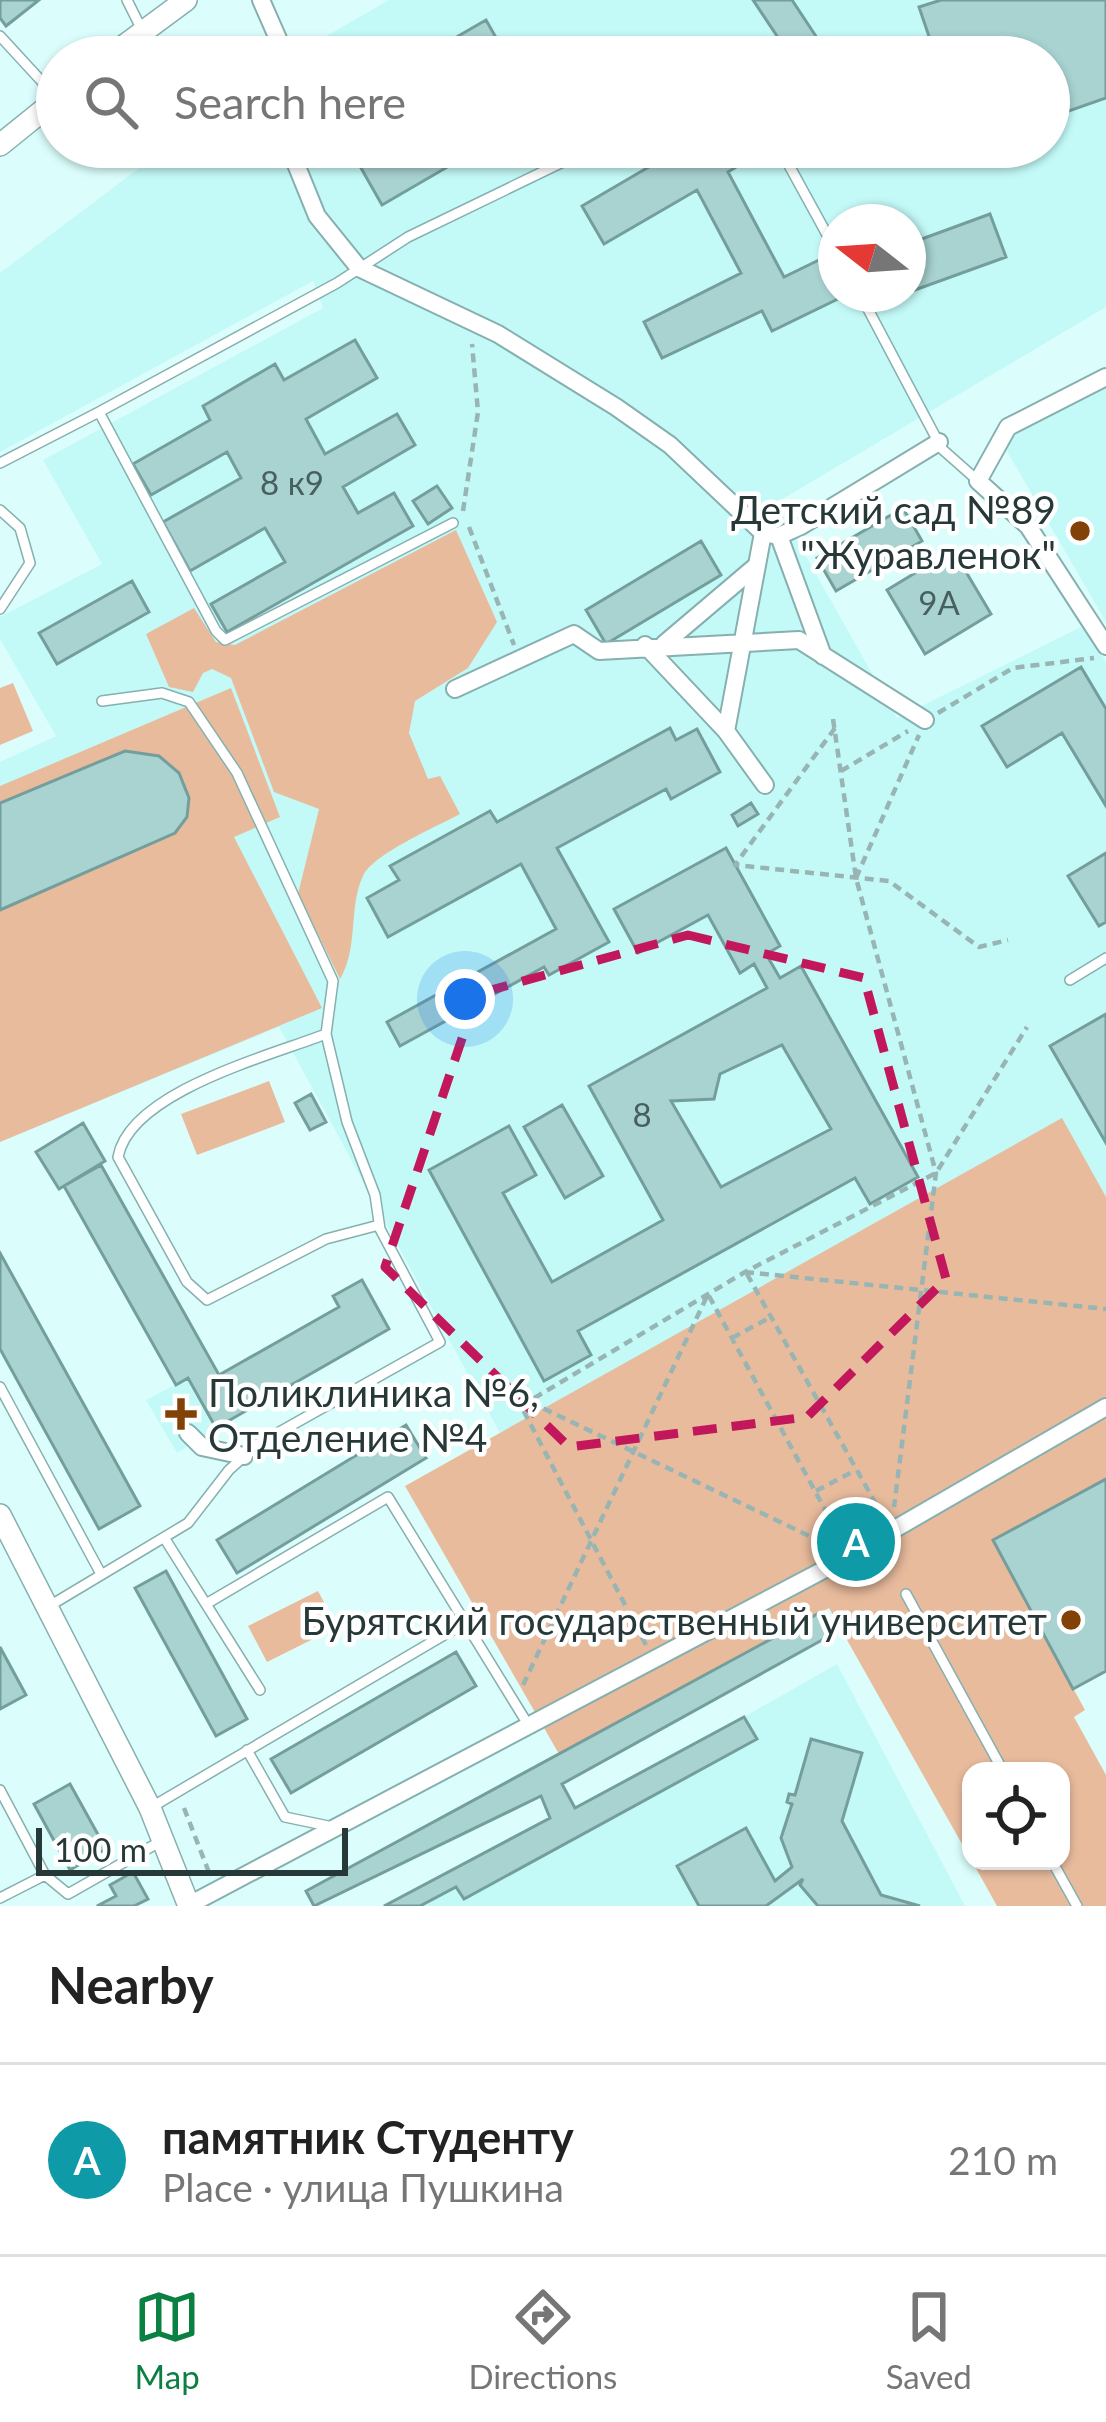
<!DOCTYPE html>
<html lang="en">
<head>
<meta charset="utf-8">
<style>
	:root { --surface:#fff; --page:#f2f2f2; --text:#222; --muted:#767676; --line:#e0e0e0; --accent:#0b8043 }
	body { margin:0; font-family:Lato,sans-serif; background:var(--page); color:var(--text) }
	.controls { position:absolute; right:36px; bottom:36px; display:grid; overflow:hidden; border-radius:24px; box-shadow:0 3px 9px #0004 }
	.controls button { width:108px; height:108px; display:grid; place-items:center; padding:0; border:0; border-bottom:3px solid var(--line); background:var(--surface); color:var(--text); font:60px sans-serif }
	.compass { position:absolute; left:818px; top:204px; width:108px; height:108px; border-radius:50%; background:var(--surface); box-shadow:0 3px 9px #0004; rotate:287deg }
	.scale { position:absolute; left:36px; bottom:30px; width:312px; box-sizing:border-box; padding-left:12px; border:6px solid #273838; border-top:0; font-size:33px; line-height:42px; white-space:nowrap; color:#273838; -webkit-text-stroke:9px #fff; paint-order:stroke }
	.you { position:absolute; left:465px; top:999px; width:42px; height:42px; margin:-30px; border:9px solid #fff; border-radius:50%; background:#1a73e8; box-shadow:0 0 0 18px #1a73e833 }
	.badge { display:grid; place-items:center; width:78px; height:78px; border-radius:50%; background:var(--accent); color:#fff; font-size:39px; font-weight:700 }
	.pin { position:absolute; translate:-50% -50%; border:6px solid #fff; box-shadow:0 3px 12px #0006 }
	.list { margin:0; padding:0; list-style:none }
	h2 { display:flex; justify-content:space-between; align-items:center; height:156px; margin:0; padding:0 48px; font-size:51px }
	h2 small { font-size:39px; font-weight:400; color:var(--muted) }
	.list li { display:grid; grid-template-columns:78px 1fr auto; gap:36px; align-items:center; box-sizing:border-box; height:192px; padding:0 48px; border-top:3px solid var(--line) }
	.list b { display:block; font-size:45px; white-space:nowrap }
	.list p { margin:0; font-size:39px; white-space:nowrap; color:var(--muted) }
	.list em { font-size:39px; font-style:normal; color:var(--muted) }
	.icon { flex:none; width:66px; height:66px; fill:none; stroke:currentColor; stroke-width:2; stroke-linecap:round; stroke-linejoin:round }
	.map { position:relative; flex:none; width:1106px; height:1906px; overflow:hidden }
	.search { position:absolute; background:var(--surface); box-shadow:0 3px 9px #0004; left:36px; right:36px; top:36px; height:132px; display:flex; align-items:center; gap:30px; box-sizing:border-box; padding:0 42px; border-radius:66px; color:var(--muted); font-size:45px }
	.sheet { height:348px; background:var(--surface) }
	nav { display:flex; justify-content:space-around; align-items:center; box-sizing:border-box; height:168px; border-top:3px solid var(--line); background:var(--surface); font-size:33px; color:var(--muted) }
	nav a { display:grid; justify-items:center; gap:6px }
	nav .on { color:var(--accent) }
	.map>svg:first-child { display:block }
	.built { fill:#c3faf8; fill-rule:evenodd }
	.green { fill:#e8bb9d }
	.building { fill:#a8d3d1; stroke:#749e9c; stroke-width:3; fill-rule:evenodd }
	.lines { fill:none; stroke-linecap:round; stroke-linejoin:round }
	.service-casing { stroke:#86b0af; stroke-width:12 }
	.minor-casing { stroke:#86b0af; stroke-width:20 }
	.tertiary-casing { stroke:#86b0af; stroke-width:24 }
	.path { stroke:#98b5b3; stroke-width:4.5; stroke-dasharray:9 6; stroke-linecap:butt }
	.service { stroke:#fff; stroke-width:9 }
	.minor { stroke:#fff; stroke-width:16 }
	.tertiary { stroke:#fff; stroke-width:21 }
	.marked { fill:none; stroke:#c2185b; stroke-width:9; stroke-dasharray:24 15; stroke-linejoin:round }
	.poi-dot { fill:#824207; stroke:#fff; stroke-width:4.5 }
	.labels { text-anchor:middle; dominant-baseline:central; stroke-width:9; stroke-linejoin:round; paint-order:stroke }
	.number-label { font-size:33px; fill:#475f5e }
	.poi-label { font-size:39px; fill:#273838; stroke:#fff; text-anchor:end }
</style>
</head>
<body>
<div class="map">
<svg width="1106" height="1906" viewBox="0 0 1106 1906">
	<rect width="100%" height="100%" fill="#dbfefc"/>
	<path class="built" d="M389,0H1106V307L776,503L897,718L1085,625L1106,662V1197L1061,1119L500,1433L279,1027L0,1142V762L56,736L0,639V617L102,564L43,460L323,308L313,281L0,452V273L167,147H1049V57H290ZM836,222H908V294H836Z
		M1106,381V622L1001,441Z
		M188,1378L216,1428L177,1453L146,1400Z
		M837,1664L965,1906H420L456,1887L464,1899L756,1740L744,1717Z"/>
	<path class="green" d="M456,530L497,622L468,668L415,701L409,733L428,779L440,776L460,814C436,827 373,854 363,876C348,908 359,947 340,979L298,894L319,809L274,792L231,678L212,669L203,673L193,692L169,687L146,634L194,608L216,642L235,645Z
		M13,683L33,731L0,745V688Z
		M231,688L280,817L234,837L322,1008L0,1142V786Z
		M269,1081L285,1122L197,1155L181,1114Z
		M1062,1118L1106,1197V1479L993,1541L1085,1710L1074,1717L1106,1775V1906H997L972,1861H1061V1771H971V1860L829,1608L559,1754L405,1486Z
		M318,1591L337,1627L267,1662L248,1626Z"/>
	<path class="building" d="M0,0H39L6,26L0,18Z
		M753,0H792L827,53L791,57Z
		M941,0H1106V98L1049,118V57H936L919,7Z
		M486,20L507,57H422Z
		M396,147H480V148L382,205L361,168Z
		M683,147H760L762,151L728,172L784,277L825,257L836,294L844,296L772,331L762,311L662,358L644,322L741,273L697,190L604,244L582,206Z
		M990,214L1006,257L915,290L908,244Z
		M355,340L377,378L306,419L325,454L397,414L415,445L343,487L358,513L394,493L413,526L227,632L211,604L285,562L265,528L190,571L163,522L241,478L227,452L151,495L133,464L210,420L203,406L275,364L284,380Z
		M437,486L452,508L428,524L413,501Z
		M903,508L922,541L836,591L817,558Z
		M701,541L721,575L606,644L586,610Z
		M953,550L991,614L925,654L887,590Z
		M132,581L149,612L57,664L39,633Z
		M1081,667L1106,709V806L1062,733L1007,767L982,726Z
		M670,728L676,740L697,729L720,772L671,799L666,789L557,848L609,942L549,975L544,967L400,1046L387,1022L556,929L521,864L388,937L367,898L399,880L390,866L490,811L497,822Z
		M125,751L159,756L179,773L189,798L187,817L175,833L0,910V803Z
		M751,803L758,814L738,826L732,815Z
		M726,848L780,946L766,954L780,978L801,966L918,1177L870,1204L855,1178L578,1331L591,1355L544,1381L429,1170L509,1126L536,1175L503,1193L552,1282L663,1220L589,1086L767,988L754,964L740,973L708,915L638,953L614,909ZM782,1045L831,1129L721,1187L671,1101L714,1099L720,1074Z
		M1106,853V922L1099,926L1068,876Z
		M1106,1014V1143L1050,1046Z
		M311,1094L326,1122L310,1130L295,1103Z
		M562,1105L603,1176L565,1198L524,1127Z
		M83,1123L105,1161L59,1189L36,1152Z
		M101,1165L219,1375L339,1307L333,1296L362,1280L389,1329L216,1428L188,1378L176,1385L64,1186Z
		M0,1253L140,1506L99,1529L0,1349Z
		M406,1425L426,1458L237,1573L217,1540Z
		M1106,1479V1671L1073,1689L993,1540Z
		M166,1571L247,1719L216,1736L135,1588Z
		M821,1612L833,1634L562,1784L575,1808L744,1717L757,1739L464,1899L456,1887L420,1906H384L550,1818L541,1796L314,1906L306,1891Z
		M0,1647L26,1695L0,1709Z
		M456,1652L476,1686L291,1793L271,1759Z
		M811,1739L862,1753L842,1821L881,1895L920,1906H818L800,1885L803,1879L766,1906H699L677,1866L746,1828L775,1881L792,1867L781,1838L792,1804L787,1802L789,1794L795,1795Z
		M70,1784L106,1849L70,1870L34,1804Z
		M133,1872L148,1899L134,1906H97L116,1896L110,1885Z"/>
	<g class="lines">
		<defs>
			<path id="service" d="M127,0L142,30
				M0,36L57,98
				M779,147L836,251
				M860,294L942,449L977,480
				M99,412L337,283L408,237L594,147
				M0,463L99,412L216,631L225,640L453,523
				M0,510L20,528L30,563L0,609
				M1070,980L1106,958
				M326,1034C269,1056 130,1092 118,1157L187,1282L207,1300L326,1239L379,1225
				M0,1387L101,1574
				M165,1539L260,1690
				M906,1594L1003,1771
				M206,1604L388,1497L524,1718
				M46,1608L188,1523L229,1470L258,1444L440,1342L380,1229L375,1195L347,1122L326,1034L333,981L237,773L189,702L162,693L102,701
				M247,1750L285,1817L333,1827
				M0,1790L45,1875L68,1894L163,1840
				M150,1808L466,1622
				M1052,1861L1077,1906
				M0,1898L45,1875"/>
			<path id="minor" d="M261,0L286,57
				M289,147L317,216L359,268L498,334L616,407L670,445L763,533L779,536L801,526L939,442
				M1106,377L1008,427L978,481L1028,526L1106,646
				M763,533L726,731L765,785
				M779,536L823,656
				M664,644L756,566
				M645,645L726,731
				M455,689L574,634L599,651L799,640L925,720
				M188,1433L202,1447L244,1456
				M187,1906L829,1567L1106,1407"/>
			<path id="tertiary" d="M109,57L186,0
				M0,145L57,99
				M0,1515L150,1808L189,1906"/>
		</defs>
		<use href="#service" class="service-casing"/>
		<use href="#minor" class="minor-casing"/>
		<use href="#tertiary" class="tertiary-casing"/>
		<path class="path" d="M463,511L478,412L472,344
			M469,527L514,645
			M938,713L1013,668L1094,658
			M833,719L856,878L936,1173L894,1507
			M835,728L735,865L889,881L979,947L1008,940
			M841,771L908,731
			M856,878L919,735
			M745,1272L1106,1309
			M747,1274L882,1515
			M709,1296L841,1539
			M732,1338L769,1318
			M530,1402L828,1545
			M816,1491L856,1470
			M646,1645L521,1406L745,1272L936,1173L1027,1027
			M523,1685L708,1294
			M184,1808L210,1875"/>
		<use href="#service" class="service"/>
		<use href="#minor" class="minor"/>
		<use href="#tertiary" class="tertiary"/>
	</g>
	<path class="marked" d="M688,935L864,978L946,1279L807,1417L569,1447L385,1267L477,994Z"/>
	<g class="poi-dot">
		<circle cx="1080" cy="531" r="12"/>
		<path d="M175 1396h12v12h12v12h-12v12h-12v-12h-12v-12h12z"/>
		<circle cx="1071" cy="1620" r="12"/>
	</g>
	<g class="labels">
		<g class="number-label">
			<text x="292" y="482">8 к9</text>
			<text x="939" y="602">9А</text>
			<text x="642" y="1114">8</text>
		</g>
		<g class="poi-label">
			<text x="1056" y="509">Детский сад №89<tspan x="1056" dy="45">"Журавленок"</tspan></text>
			<text x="208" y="1392" text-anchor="start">Поликлиника №6,<tspan x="208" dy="45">Отделение №4</tspan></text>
			<text x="1047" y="1620">Бурятский государственный университет</text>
		</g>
	</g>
</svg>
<div class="controls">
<button><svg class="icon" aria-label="locate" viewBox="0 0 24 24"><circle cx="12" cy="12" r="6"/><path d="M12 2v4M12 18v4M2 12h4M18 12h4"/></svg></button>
</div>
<svg class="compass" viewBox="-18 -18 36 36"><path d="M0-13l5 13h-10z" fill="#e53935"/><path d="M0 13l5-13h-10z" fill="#767676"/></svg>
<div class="scale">100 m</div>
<div class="you"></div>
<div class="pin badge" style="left:856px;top:1542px;background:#0f9aa8">A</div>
<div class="search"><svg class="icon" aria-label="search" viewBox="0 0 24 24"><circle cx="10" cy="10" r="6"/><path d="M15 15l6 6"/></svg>Search here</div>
</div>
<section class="sheet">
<h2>Nearby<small></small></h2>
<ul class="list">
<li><span class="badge" style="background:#0f9aa8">A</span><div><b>памятник Студенту</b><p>Place · улица Пушкина</p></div><em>210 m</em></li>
</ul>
</section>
<nav>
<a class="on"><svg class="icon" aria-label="map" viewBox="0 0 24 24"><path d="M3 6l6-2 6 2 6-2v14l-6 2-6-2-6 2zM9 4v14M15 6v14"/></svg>Map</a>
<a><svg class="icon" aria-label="directions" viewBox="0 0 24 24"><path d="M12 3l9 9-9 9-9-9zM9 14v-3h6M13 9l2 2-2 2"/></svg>Directions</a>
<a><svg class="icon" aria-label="saved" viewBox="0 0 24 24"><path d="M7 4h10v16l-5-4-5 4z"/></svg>Saved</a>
</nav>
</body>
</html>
